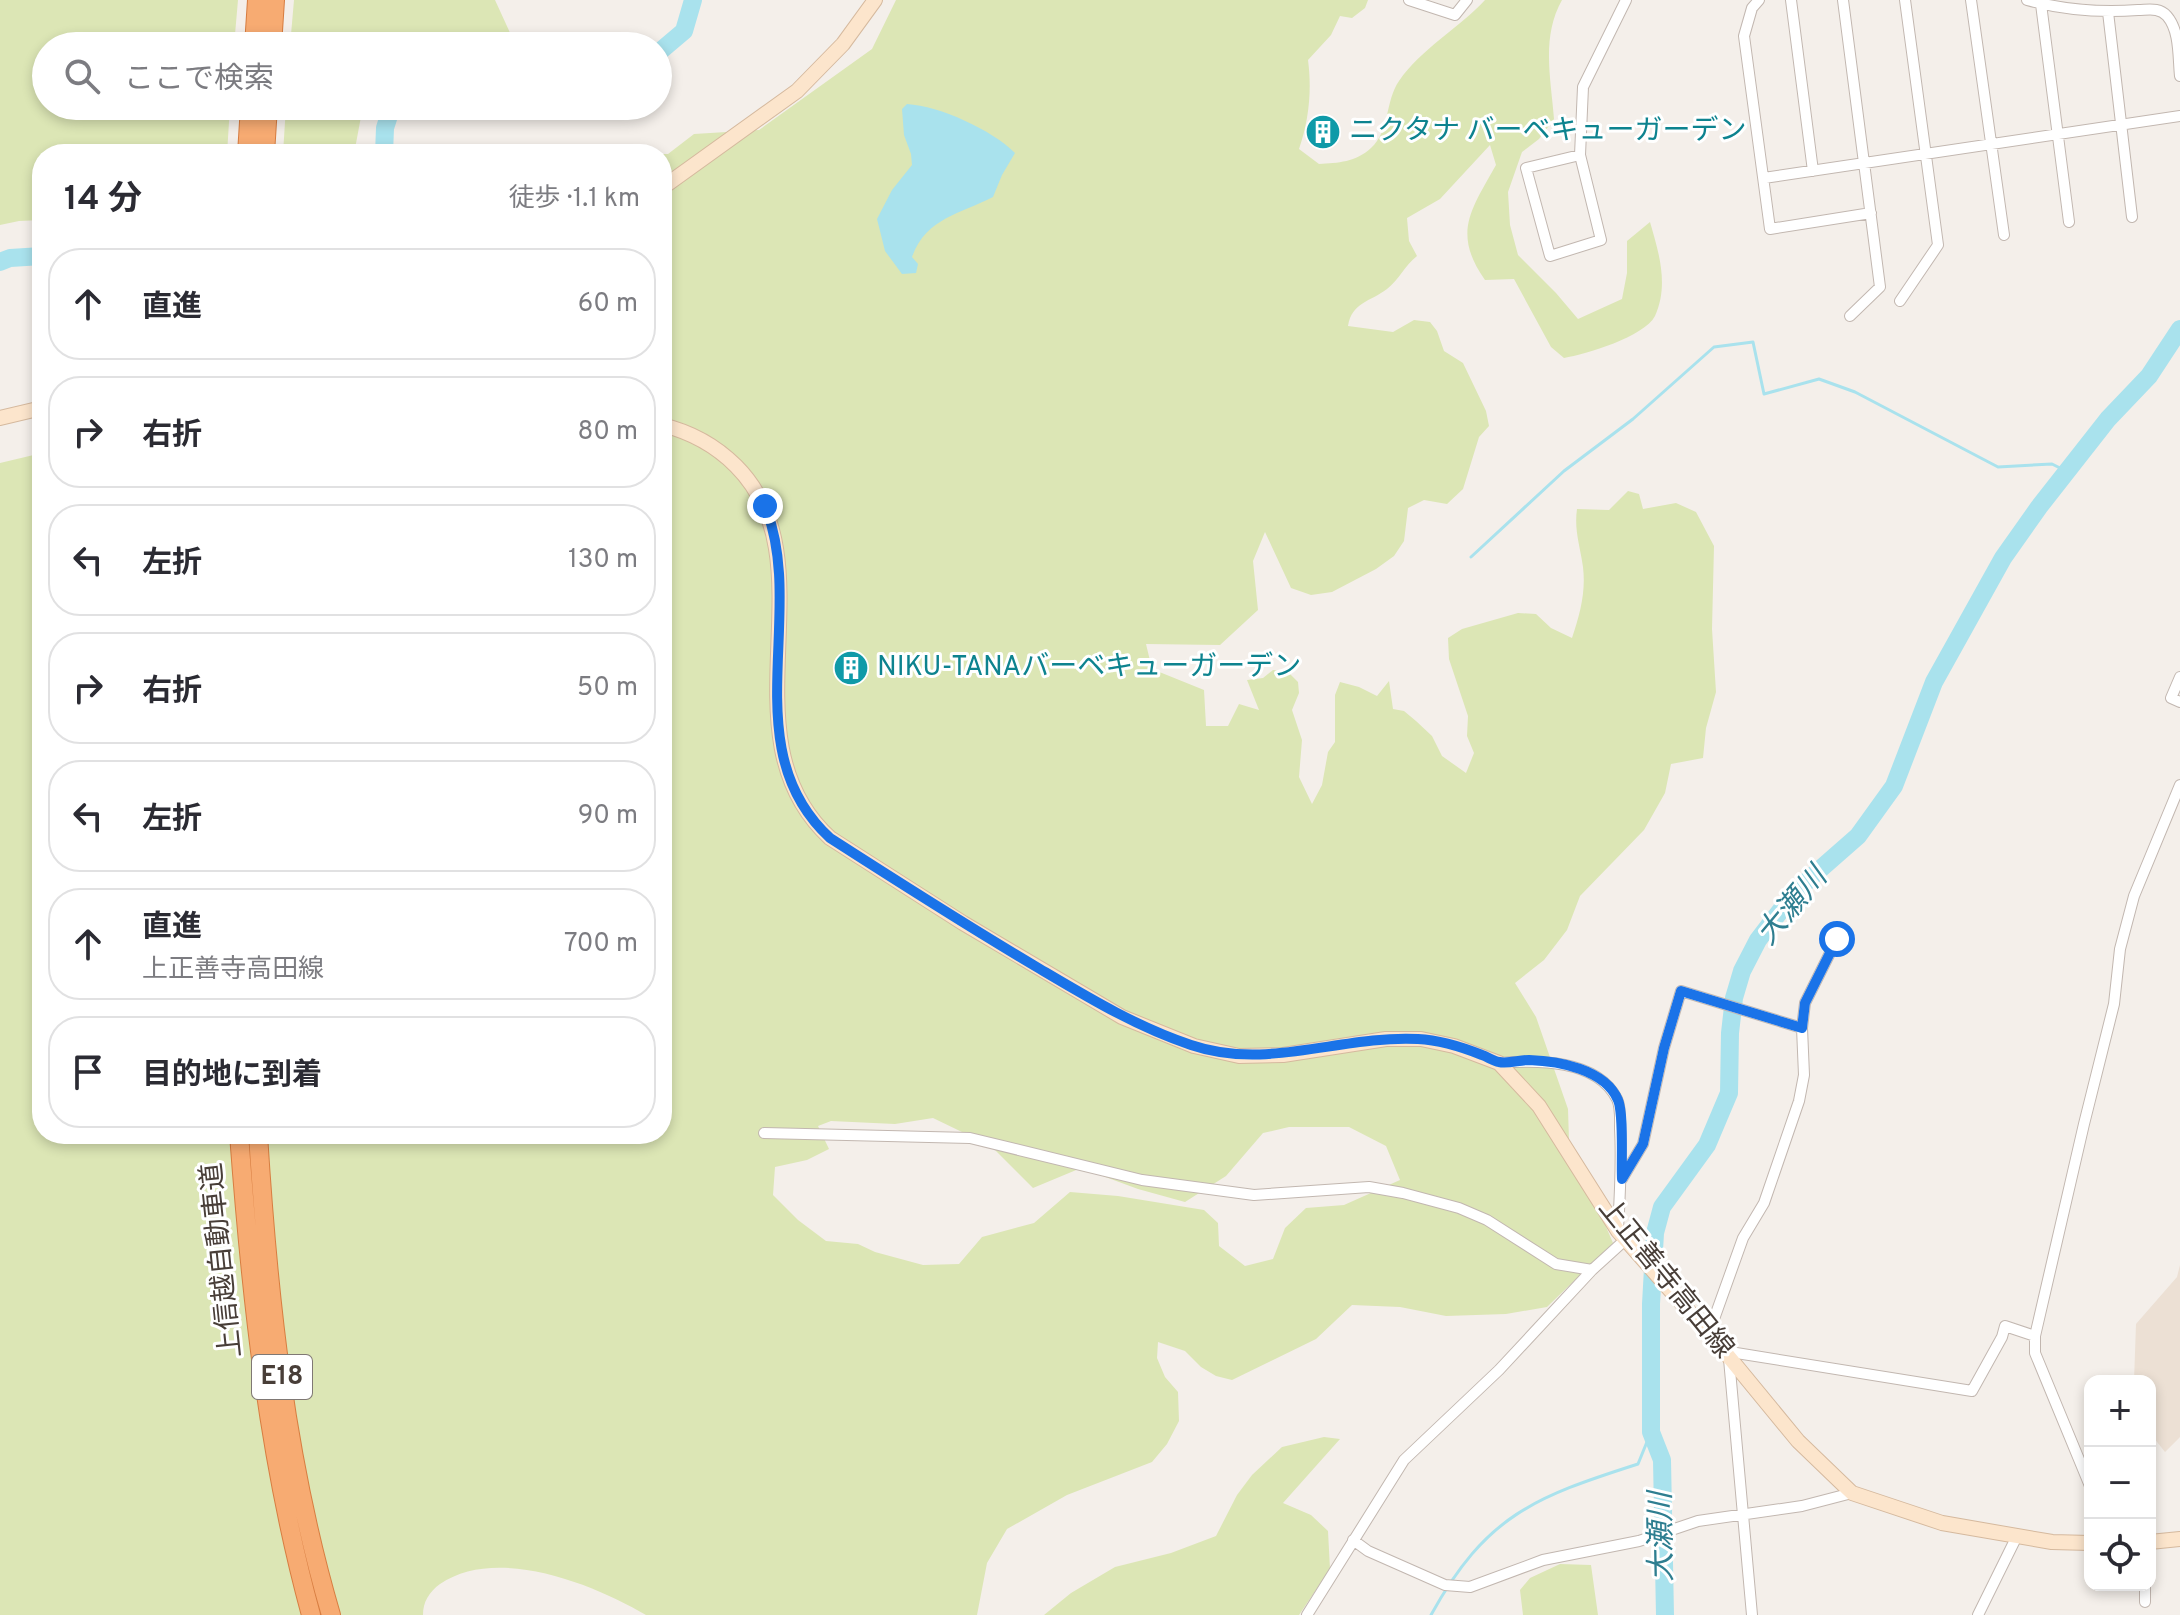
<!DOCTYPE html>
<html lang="ja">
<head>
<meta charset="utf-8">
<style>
	:root { --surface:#fff; --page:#f2f2f3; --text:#2b2b33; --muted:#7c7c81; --line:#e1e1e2 }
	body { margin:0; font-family:Overpass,"Noto Sans JP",sans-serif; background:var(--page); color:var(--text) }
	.controls { position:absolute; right:24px; bottom:24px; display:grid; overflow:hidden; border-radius:16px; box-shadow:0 4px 12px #0003 }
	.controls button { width:72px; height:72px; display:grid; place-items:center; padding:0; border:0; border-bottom:2px solid var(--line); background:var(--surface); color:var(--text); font:40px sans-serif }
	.stop { position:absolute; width:24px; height:24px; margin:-18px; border:6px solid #1a73e8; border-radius:50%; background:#fff }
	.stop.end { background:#1a73e8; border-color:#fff; box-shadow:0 2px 8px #0008 }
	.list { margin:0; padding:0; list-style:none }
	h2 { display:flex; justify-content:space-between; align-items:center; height:104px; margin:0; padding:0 32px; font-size:34px }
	h2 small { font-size:26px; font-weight:400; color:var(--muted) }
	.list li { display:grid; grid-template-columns:52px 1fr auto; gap:24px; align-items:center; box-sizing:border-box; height:112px; margin:0 16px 16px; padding:0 16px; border:2px solid var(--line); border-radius:32px }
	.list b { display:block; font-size:30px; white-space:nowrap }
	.list p { margin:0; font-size:26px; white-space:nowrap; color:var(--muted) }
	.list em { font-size:26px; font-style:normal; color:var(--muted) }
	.icon { flex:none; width:44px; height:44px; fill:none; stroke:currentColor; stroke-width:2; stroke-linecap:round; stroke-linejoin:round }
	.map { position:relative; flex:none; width:2180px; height:1615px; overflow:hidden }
	.search { position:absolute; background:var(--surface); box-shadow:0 4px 12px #0003; left:32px; top:32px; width:640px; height:88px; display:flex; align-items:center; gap:20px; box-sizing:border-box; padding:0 28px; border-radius:44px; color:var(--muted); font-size:30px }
	.panel { position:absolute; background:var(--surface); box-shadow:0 4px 12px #0003; left:32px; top:144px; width:640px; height:1000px; border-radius:32px }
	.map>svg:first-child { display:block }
	.education { fill:#ece0d4 }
	.green { fill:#dce6b5; fill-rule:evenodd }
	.water { fill:#a9e2ed }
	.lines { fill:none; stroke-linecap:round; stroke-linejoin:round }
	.stream { stroke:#a9e2ed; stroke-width:3 }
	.river { stroke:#a9e2ed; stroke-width:18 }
	.street-casing { stroke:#c2b7b0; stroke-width:12 }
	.secondary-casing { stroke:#d5b99e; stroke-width:16 }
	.highway-casing { stroke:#d77d41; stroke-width:20 }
	.street { stroke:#fff; stroke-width:10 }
	.secondary { stroke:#fce5cc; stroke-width:14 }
	.highway { stroke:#f7ab72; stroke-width:18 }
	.route { stroke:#1a73e8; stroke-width:10 }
	.labels { text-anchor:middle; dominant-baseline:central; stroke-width:6; stroke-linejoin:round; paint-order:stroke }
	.shield { fill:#fff; stroke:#7f7874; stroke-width:2 }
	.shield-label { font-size:26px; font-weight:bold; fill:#483e38 }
	.culture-label { font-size:28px; fill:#0d838f; stroke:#fff; text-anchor:start }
	.street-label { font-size:28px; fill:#483e38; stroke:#fff }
	.water-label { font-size:30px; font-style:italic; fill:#2e7e90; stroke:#fff }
</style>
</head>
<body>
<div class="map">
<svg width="2180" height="1615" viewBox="0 0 2180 1615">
	<rect width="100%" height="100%" fill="#f4efea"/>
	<path class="education" d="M2180,1265V1437L2165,1452L2150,1433V1381H2134L2136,1324L2177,1277Z"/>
	<path class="green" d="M0,0H238L234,46H46V106H230L227,154H42V220L19,221L0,225Z
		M294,0H495L516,46H290Z
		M896,0H1368L1365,8L1352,18L1340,16L1331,35L1308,60C1312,90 1309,120 1299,149L1319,164C1338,163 1356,162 1371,148C1390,131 1385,101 1399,81C1421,49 1459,28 1485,0H1562C1541,37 1551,79 1554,119L1539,139L1522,152L1508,192L1510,225L1518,255L1556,293L1578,319L1622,299L1627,273V241L1650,222C1659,253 1669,285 1655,316C1644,337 1586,354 1564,358L1551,347L1514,279L1485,280C1452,233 1471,210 1496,165L1490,145L1440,199L1407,218L1409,241L1417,256C1405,265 1399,280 1387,289C1370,302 1352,302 1348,326L1393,332L1414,320L1430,322L1437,331L1444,351L1463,363L1486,411L1489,426L1479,437L1463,489L1447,504L1424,500L1408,508L1404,541L1394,556L1376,569L1332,592L1311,595L1291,588L1265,532L1253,561L1258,610L1220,645L1146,644L1152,669L1204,690L1206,726H1228L1239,704L1259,710L1247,680L1263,678L1273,670L1287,671L1298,682L1299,693L1292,710L1302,740L1299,777L1312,804L1322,785L1328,752L1335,742V695L1340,682L1359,687L1377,696L1389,681L1393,709L1404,711L1416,721L1432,736L1442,756L1466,773L1474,753L1467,736L1468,716L1449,659L1448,638L1462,629L1518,613L1536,614L1551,628L1572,638C1580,614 1586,592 1583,567C1580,545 1574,531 1577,509L1609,510L1628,491L1639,494L1643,509L1676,503L1696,512L1714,546L1712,629L1716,692L1706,728L1703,758L1671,764L1665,793L1644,830L1580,896L1567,930L1544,960L1515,983L1536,1017L1568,1109L1569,1141L1613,1243L1547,1307L1506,1314L1446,1316L1400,1307L1352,1305L1316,1339L1232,1380L1216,1376L1201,1367L1185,1351L1158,1342L1157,1358L1165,1377L1178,1392L1179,1421L1167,1444L1152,1462L1067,1495L1007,1529L987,1563L977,1615H646C594,1584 496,1545 440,1584C429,1592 423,1602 423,1615H0V463L42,453V1134H662V154H643H668L694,134L759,130L872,49ZM933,1118L991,1146L1033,1188L1081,1168L1138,1189L1185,1202L1226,1176L1263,1133L1289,1127H1349L1386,1146L1400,1180L1344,1205L1306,1208L1285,1228L1273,1259L1245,1266L1219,1246L1218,1223L1204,1210L1118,1196L1070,1192L1034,1223L982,1237L959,1264L923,1265L875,1252L858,1244L826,1241L798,1220L773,1195L775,1167L807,1160L829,1149L818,1126L831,1121L895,1124Z
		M286,106H363L354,154H283Z
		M1324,1437L1340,1439L1283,1503L1311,1515L1328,1531L1330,1569L1299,1615H1044L1071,1593L1115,1567L1171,1553L1216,1536L1237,1495L1252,1475L1282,1447Z
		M1560,1564L1591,1565L1598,1615H1523L1520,1590L1530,1578Z"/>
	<path class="water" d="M907,104C940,106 992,130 1015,153L1002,175L993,197C960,214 926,218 912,257L918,264L916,273L902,274L885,251L877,219L892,190L912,165L911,154L904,135L902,109Z"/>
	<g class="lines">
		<path class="stream" d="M1471,557L1564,471L1633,419L1714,347L1753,342L1764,394L1819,379L1855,392L1998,467L2052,464L2068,472
			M1431,1615C1486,1515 1535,1497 1638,1464L1651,1432"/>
		<path class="river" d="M658,53L684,31L693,0
			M384,154L385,128L392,106
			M0,262L10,258L42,256
			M1665,1615L1662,1460L1651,1432V1304L1655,1233L1662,1207L1707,1145L1729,1093L1730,1033L1734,998L1742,971L1758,940L1781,910L1809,879L1858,836L1894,786L1934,682L2003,558L2039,507L2108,419L2149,376L2180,329"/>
		<defs>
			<path id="street" d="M1409,0L1455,15L1467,0
				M1759,0L1752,8L1744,36L1770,229L1871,213
				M1791,0L1813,171
				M1843,0L1880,287L1850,316
				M1971,0L2004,235
				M2027,0C2064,10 2099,13 2138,10C2148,10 2159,7 2167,16C2180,31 2178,57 2180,76
				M2041,4L2069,222
				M2108,12L2132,217
				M1580,155L1526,168L1550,256L1601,240L1580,155L1583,87L1626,0
				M1764,178L2180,116
				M1900,301L1938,245L1905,0
				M2180,677L2171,698L2180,702
				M1499,1063C1537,1060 1597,1059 1617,1099C1621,1107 1620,1120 1620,1129C1622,1163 1620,1195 1618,1229
				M764,1133L970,1138L1142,1180L1254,1195L1369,1187L1403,1193L1459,1208L1487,1220L1556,1264L1592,1270
				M1622,1179L1643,1144L1664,1048L1681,991L1802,1028
				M1709,1333L1743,1238L1764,1203L1799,1101L1804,1075L1802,1028L1805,1003L1837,939
				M1724,1351L1972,1391L2002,1337L2005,1326L2035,1336
				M1729,1359L1752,1615
				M2090,1486L2035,1353V1336L2084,1124L2114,1004L2120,949L2134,896L2180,785
				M1353,1540L1368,1551L1445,1585L1470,1587L1543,1560L1639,1541L1698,1521L1802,1506L1852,1493
				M2145,1602V1585
				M1307,1615L1404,1460L1499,1370L1592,1270L1625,1240
				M1978,1615L2017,1536"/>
			<path id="secondary" d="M662,188L797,91L843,44L875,0
				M0,418L42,408
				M662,425C691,432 715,445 736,466C834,564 719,736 830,838L963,923L1122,1017L1194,1046L1239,1056L1283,1055L1386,1039H1421L1454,1046L1499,1063L1539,1106L1618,1231L1724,1351L1798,1441L1852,1493L1942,1523L2052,1542L2090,1543
				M2150,1542L2180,1539"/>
			<path id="highway" d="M254,46L257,0
				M272,46L275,0
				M247,154L250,106
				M265,154L268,106
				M239,1134C251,1296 268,1458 311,1615
				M258,1134C268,1296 285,1459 331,1615"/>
		</defs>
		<use href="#street" class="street-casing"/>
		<use href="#secondary" class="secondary-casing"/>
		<use href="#highway" class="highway-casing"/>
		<use href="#street" class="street"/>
		<use href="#secondary" class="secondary"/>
		<use href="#highway" class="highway"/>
	</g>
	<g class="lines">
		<path class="route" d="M765,506C808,612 733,749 830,838C900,883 969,927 1040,969C1089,998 1137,1027 1191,1045C1267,1071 1341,1035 1418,1039C1439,1040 1462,1047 1482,1055C1488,1057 1493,1061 1499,1062C1508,1064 1519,1060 1529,1060C1558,1061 1605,1069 1618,1100C1624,1114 1621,1161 1622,1179L1643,1144L1664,1048L1681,991L1802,1028L1805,1003L1837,939"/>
	</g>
	<defs>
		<symbol id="building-disc" viewBox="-11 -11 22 22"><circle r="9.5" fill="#0f9aa8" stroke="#fff"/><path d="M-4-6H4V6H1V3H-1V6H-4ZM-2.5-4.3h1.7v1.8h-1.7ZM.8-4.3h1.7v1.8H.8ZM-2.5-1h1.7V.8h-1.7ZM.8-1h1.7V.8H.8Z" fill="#fff"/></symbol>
	</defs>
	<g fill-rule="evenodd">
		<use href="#building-disc" x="1303" y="112" width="40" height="40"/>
		<use href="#building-disc" x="831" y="648" width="40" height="40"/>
	</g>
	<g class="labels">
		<rect class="shield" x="252" y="1355" width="60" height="44" rx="6"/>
		<g class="shield-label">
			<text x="282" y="1377">E18</text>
		</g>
		<g class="culture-label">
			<text x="1349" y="132">ニクタナ バーベキューガーデン</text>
			<text x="877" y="668">NIKU-TANAバーベキューガーデン</text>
		</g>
		<g class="street-label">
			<text transform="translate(223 1260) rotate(-96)">上信越自動車道</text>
			<text transform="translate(1665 1279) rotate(51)">上正善寺高田線</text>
		</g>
		<g class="water-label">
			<text transform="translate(1793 907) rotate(-50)">大瀬川</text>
			<text transform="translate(1663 1537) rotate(-91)">大瀬川</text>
		</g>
	</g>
</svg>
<div class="controls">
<button>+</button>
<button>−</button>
<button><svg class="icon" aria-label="locate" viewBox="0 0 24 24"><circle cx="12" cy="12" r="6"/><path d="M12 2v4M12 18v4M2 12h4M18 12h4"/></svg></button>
</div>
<div class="stop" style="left:1837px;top:939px"></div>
<div class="stop end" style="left:765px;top:506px"></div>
<div class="search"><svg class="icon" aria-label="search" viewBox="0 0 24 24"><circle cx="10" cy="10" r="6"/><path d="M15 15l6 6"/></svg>ここで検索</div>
<section class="panel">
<h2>14 分<small>徒歩 · 1.1 km</small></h2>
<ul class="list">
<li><svg class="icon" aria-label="ahead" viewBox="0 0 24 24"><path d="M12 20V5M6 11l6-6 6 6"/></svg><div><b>直進</b></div><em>60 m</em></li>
<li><svg class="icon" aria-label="right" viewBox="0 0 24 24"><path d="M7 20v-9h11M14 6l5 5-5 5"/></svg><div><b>右折</b></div><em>80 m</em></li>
<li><svg class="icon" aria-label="left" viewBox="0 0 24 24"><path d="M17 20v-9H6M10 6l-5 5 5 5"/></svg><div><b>左折</b></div><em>130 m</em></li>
<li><svg class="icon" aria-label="right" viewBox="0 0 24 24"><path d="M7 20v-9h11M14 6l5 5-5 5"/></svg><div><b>右折</b></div><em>50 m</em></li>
<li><svg class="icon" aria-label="left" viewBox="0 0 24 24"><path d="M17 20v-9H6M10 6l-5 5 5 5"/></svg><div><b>左折</b></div><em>90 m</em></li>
<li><svg class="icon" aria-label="ahead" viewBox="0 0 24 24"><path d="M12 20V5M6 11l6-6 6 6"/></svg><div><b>直進</b><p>上正善寺高田線</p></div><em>700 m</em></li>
<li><svg class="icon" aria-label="arrive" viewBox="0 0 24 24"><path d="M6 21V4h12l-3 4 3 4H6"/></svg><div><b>目的地に到着</b></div></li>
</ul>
</section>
</div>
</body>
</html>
